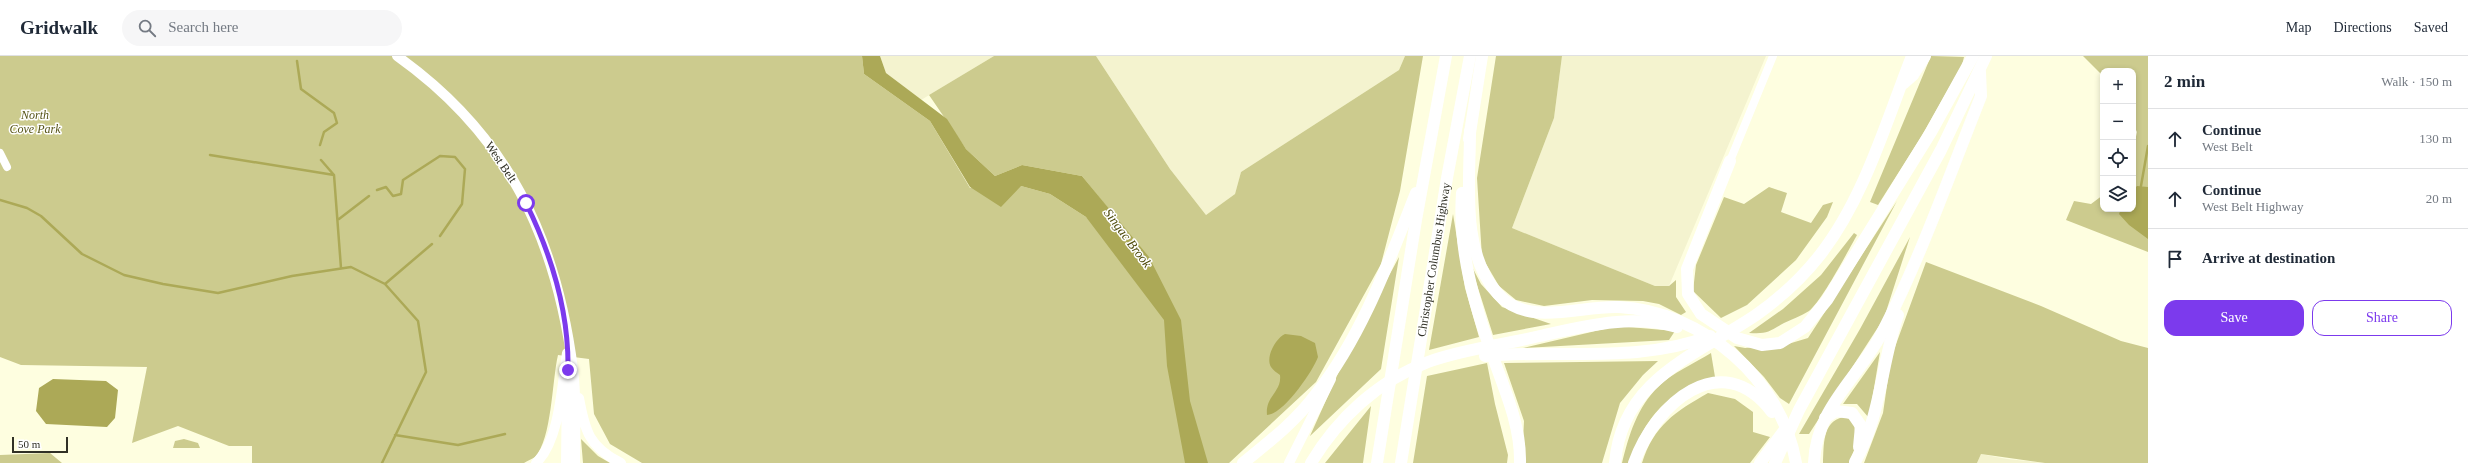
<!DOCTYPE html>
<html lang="en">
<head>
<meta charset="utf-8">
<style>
	:root { --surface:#fff; --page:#f6f6f7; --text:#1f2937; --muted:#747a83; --line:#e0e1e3; --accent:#7c3aed }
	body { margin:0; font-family:Georgia,serif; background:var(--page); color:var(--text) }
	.controls { position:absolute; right:12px; top:12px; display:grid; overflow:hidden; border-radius:8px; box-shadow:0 2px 6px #0003 }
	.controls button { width:36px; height:36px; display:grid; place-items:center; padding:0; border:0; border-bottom:1px solid var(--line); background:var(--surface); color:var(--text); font:20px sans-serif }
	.scale { position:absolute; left:12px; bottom:10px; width:56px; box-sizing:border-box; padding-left:4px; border:2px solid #313126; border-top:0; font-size:11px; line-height:14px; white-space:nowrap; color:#313126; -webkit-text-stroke:3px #fff; paint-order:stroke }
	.stop { position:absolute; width:12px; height:12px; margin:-9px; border:3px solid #7c3aed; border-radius:50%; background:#fff }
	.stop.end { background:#7c3aed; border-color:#fff; box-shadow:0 1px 4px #0008 }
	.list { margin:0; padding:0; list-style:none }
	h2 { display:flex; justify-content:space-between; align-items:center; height:52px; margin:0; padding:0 16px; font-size:17px }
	h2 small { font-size:13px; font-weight:400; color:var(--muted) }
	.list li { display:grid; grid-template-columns:26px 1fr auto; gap:12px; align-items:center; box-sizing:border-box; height:60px; padding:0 16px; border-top:1px solid var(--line) }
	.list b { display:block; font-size:15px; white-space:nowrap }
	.list p { margin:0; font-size:13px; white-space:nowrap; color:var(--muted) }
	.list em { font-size:13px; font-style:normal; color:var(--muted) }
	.actions { display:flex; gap:8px; padding:12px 16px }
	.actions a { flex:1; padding:9px 0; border:1px solid var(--accent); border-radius:12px; text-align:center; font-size:14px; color:var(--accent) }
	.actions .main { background:var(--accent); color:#fff }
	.icon { flex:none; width:22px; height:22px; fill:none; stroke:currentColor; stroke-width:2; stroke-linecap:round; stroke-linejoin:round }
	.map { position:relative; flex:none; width:2148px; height:407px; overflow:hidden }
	header { display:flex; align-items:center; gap:24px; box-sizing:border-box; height:56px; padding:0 20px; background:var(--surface); border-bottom:1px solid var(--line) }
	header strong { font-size:19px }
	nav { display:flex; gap:22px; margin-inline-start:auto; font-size:14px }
	.search { width:280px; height:36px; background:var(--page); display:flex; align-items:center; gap:10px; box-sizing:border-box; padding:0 14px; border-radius:22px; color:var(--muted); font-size:15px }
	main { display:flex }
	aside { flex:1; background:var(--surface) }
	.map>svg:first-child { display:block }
	.built { fill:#f4f3cf }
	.green { fill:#cccb8e }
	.water { fill:#aca957 }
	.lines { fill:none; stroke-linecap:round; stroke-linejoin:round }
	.stream { stroke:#aca957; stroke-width:2.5 }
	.minor { stroke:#fff; stroke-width:8 }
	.major { stroke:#fff; stroke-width:10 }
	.highway { stroke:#fff; stroke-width:12 }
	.route { stroke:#7c3aed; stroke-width:5 }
	.labels { text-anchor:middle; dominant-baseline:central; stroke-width:3; stroke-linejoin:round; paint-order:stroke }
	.park-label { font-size:12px; font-style:italic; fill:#555315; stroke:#fff }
	.street-label { font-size:12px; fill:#313126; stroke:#fff }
	.water-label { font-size:13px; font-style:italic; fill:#4d4a09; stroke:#fff }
</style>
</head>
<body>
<header>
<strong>Gridwalk</strong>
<div class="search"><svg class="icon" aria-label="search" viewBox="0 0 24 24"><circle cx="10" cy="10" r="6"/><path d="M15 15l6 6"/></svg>Search here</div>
<nav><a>Map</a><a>Directions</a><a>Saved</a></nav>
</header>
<main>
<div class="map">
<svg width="2148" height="407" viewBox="0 0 2148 407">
	<rect width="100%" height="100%" fill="#fefee0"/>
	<path class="built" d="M880,0H994L921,44L886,17Z
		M1096,0H1405L1399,14L1241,116L1235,138L1206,159L1170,113Z
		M1562,0H1766L1669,230H1655L1512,172L1554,62Z
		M1981,398L2007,403L2045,407H1977Z"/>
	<path class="green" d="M0,0H862L864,18L930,65L970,132L1021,130L1050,138L1147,200L1082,120L1022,109L995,120L966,93L929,39L994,0H1096L1170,113L1206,159L1235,138L1241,116L1399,14L1405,0H1423L1400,135L1381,208L1316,326L1229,407H642L610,388L594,358L589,303L558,299C552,324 552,383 535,401C532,403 527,405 524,407H252V390H229L178,370L132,387L147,311L21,309L0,301Z
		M1496,0H1562L1554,62L1512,172L1655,230H1669L1676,224V241L1686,256L1681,259L1659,248L1643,245L1592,244L1544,250L1516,244L1499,230L1482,201L1477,122Z
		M1931,0L1964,1L1962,9L1921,81L1878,149L1870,146Z
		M2083,0H2148V196L2066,164L2074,145L2091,148L2103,139V153H2133V94L2137,76L2133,68V15H2103V20Z
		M1769,131L1787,137L1781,156L1811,167L1823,149L1833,146L1827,161L1796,204L1747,249L1721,262L1693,235L1696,209L1724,141L1744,148Z
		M1897,145L1789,348L1780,342L1764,321L1734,290L1745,292L1788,288L1808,282Z
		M1453,158L1465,232L1479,281L1429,294Z
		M1854,177L1857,179C1848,195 1822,245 1809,255C1801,260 1792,263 1784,267C1768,276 1768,278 1749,277L1783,253L1821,219Z
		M1910,181L1884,262L1809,378H1799L1860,273Z
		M1399,201L1381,313L1310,380L1345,302Z
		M1926,206L2041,250L2121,285L2148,292V407H2045L1981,398L1977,407H1864L1883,357L1891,302Z
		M1470,207L1481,228L1502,251L1551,268L1493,279Z
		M1617,270L1675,275L1669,284L1523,292Z
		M1880,296L1869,362L1857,348H1843Z
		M1711,297L1715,321C1667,337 1645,359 1630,407H1622C1629,379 1637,351 1659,330C1672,317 1695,307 1711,297Z
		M1658,305L1643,319L1620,347L1602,407H1522L1524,365L1504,307Z
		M1487,307L1495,348L1508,399L1507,407H1413L1427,320Z
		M1708,337L1735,343L1753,356V376L1770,381L1750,407H1642C1654,369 1675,356 1708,337Z
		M1371,350L1363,407H1325Z
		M1843,361L1854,364L1856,389L1849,407H1823C1824,389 1822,366 1843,361Z
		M184,383L198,387L200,392H173L175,385Z
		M581,383L598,400L610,407H583Z
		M50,397L62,407H0V399Z"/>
	<path class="water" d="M862,0H880L886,17L947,63L966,93L995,120L1022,109L1082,120L1149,201L1181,264L1190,345L1208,407H1185L1167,310L1164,264L1086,161L1050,138L1021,130L1001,151L970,131L930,65L864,18Z
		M2137,130L2148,131V183L2129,169L2119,158L2121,153H2133V134Z
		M1285,278L1301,280L1315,287L1318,301C1313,315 1283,359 1267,359C1265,340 1282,336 1280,319C1277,317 1273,314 1271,311C1265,301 1276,282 1285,278Z
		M53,323L106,325L118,334L115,362L107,371L46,368L36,355L39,332Z"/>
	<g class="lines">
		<path class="stream" d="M297,5L301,33L334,57L337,67L324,76L320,89
			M210,99L334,119
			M321,104L334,119L341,212
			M2141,130L2148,90
			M377,134L386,131L393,140L401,138L403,124L440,100L455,101L465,113L462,148L440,180
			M0,144L27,152L41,160L82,198L124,219L163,228L218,237L292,220L351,211L385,228L418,265L426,316L382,407
			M339,163L369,140
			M385,228L432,188
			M395,379L458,389L505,378"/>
		<path class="minor" d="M0,97L7,111
			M1730,105L1773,0"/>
		<path class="major" d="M397,0C508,79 556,181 573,313C577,344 575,376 575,407
			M579,342C585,375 589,391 621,407
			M536,407C560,384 562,328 567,297
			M566,407L567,327
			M1289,407L1331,323"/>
		<g class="highway">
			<path d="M1904,27L1913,19L1925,0"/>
			<path d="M1470,75C1470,127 1460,196 1498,238C1528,272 1581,249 1619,251C1703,255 1782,324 1796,407"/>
			<path d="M1469,83L1482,0"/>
			<path d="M1730,105L1687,213L1688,238L1701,258L1737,282L1762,289L1780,287L1805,271L1827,244L1931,76L1973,0"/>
			<path d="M1462,137C1458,193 1474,248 1493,301C1505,335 1521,370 1520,407"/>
			<path d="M1485,300C1561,293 1637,308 1710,280"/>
			<path d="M1825,362L1836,355L1852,357L1861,370L1859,391"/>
			<path d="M1855,406C1881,361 1881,308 1898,259"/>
			<path d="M1243,407C1269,386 1296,365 1316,338C1362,280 1389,205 1416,137"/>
			<path d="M1311,407C1338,362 1378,325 1428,306C1463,293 1503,289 1540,280C1586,270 1630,258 1677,271"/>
			<path d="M1377,407L1416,164L1446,0"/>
			<path id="s1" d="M1401,407L1447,122L1470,0"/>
			<path d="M1615,407C1622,322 1697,299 1756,259C1780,242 1802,222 1820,199C1864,143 1886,66 1912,0"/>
			<path d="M1634,407C1655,348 1721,289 1772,356"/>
			<path d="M1760,407L1783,376"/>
			<path d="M1775,407L1799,354L1941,94L1986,0"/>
			<path d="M1814,407C1816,350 1861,320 1884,273C1922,198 1950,118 1981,40L1980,16"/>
		</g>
	</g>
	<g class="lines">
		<path class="route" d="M526,147C552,200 569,255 568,314"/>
	</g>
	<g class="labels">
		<g class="park-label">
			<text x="35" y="59">North<tspan x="35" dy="14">Cove Park</tspan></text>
		</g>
		<g class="street-label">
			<text transform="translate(501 106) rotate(56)">West Belt</text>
			<text stroke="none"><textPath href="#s1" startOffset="206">Christopher Columbus Highway</textPath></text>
		</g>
		<g class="water-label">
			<text transform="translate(1128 182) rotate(53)">Singac Brook</text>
		</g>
	</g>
</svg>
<div class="controls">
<button>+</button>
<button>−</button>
<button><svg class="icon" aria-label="locate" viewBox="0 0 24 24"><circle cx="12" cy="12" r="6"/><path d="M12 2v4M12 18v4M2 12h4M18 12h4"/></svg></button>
<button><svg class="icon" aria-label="layers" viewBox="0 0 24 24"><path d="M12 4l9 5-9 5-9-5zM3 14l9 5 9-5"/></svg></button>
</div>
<div class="scale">50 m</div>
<div class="stop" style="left:526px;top:147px"></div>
<div class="stop end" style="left:568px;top:314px"></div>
</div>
<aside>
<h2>2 min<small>Walk · 150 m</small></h2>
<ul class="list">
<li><svg class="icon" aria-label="ahead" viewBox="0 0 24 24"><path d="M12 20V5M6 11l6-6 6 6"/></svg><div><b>Continue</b><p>West Belt</p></div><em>130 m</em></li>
<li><svg class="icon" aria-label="ahead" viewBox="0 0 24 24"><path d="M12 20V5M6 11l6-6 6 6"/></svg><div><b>Continue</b><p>West Belt Highway</p></div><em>20 m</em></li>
<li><svg class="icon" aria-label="arrive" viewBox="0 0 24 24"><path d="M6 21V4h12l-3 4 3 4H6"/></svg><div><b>Arrive at destination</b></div></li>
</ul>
<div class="actions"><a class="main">Save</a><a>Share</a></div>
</aside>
</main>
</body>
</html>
